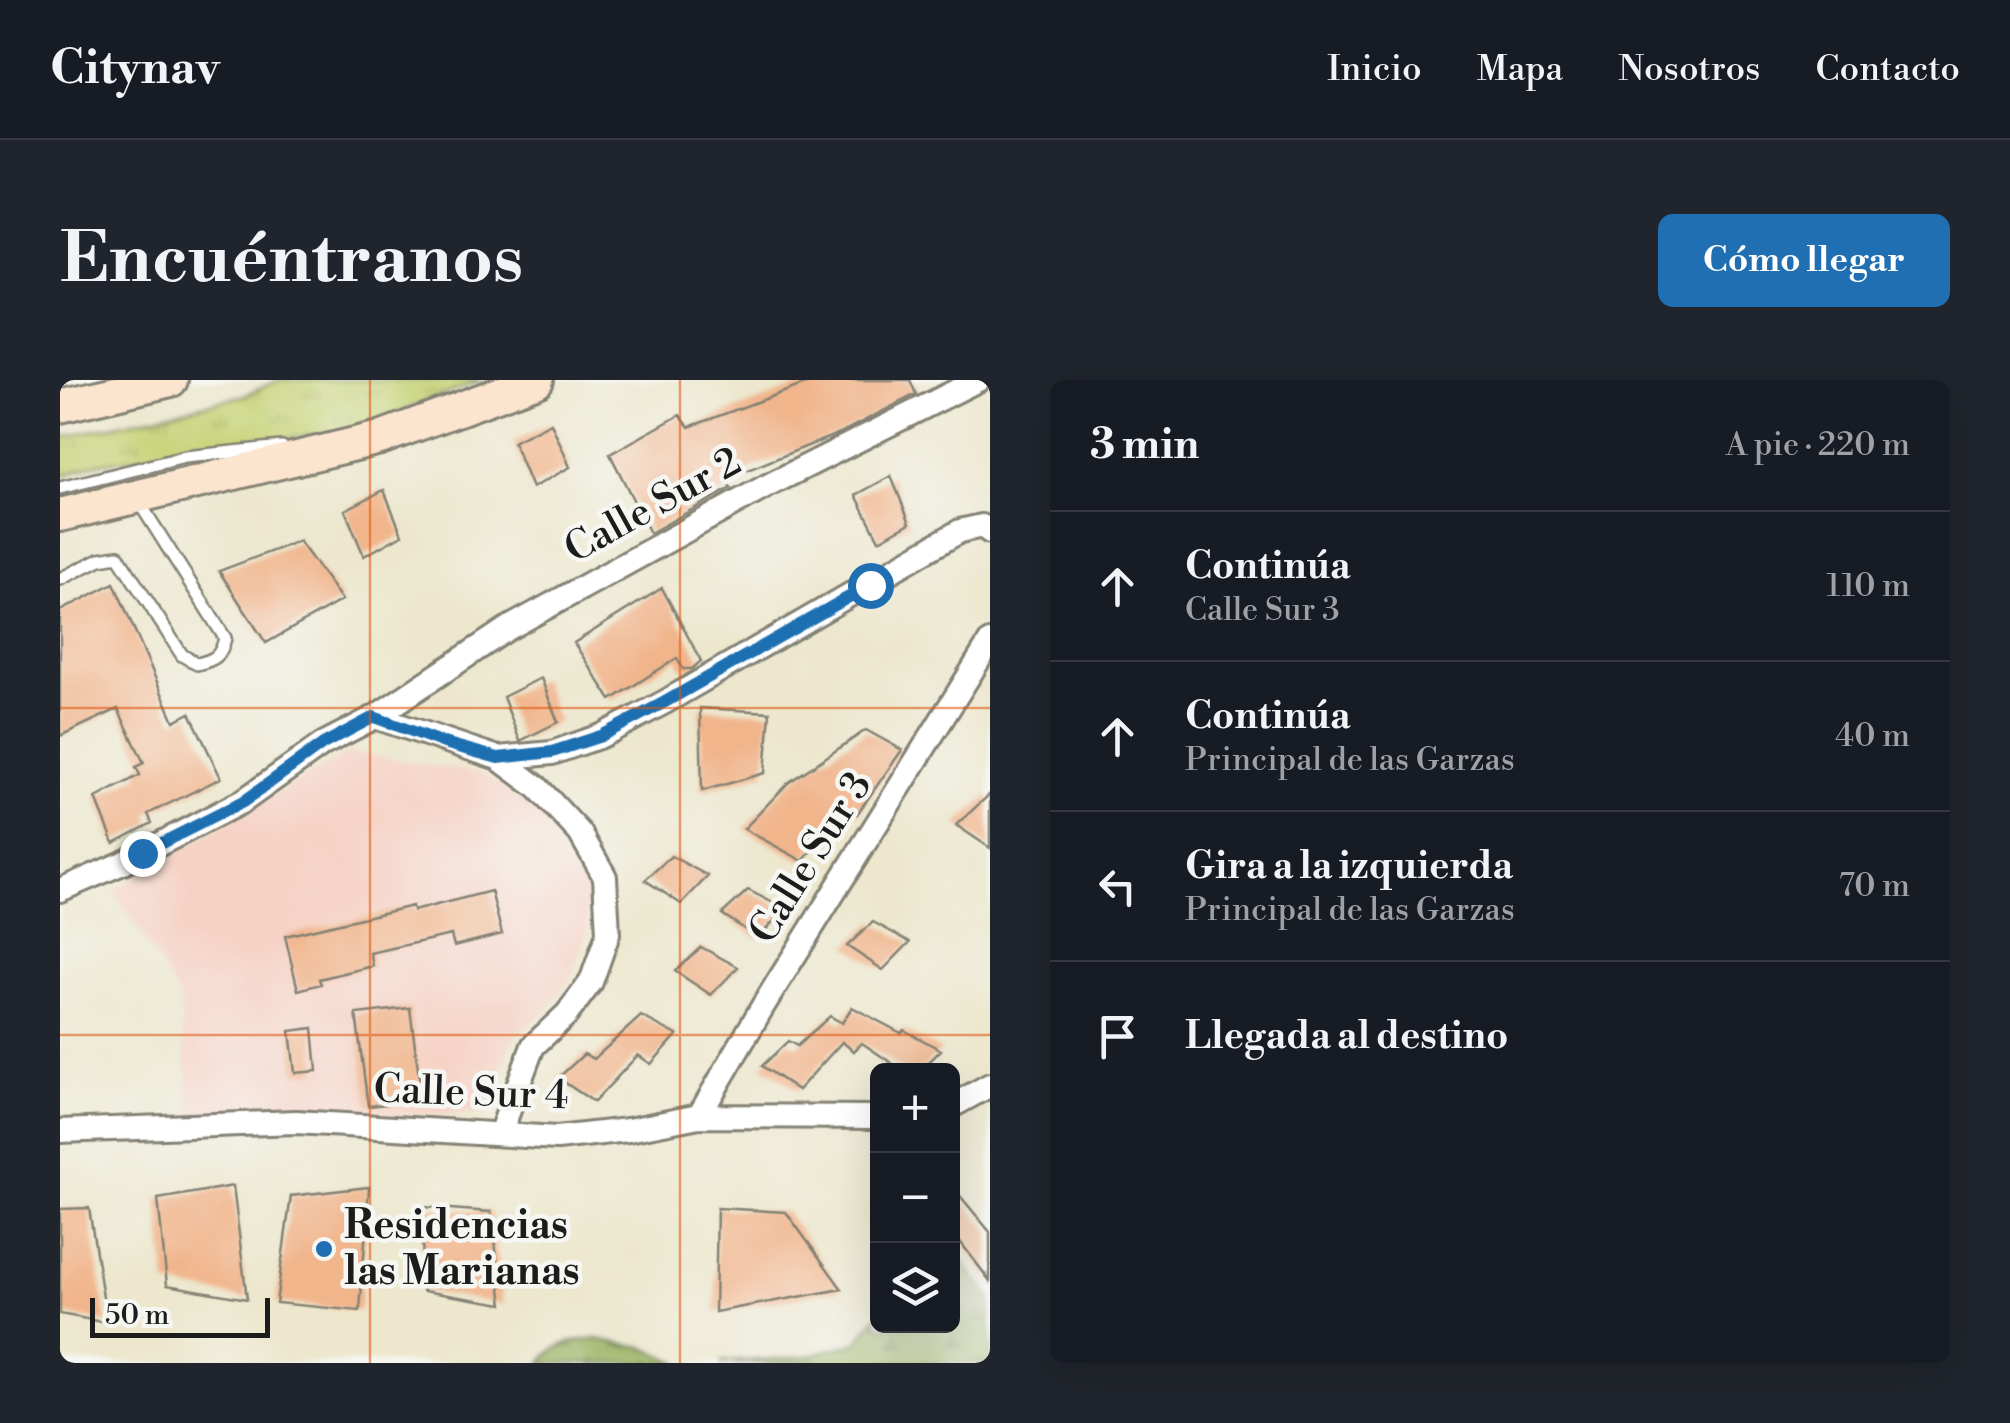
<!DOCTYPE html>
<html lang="es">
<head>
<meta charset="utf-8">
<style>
	:root { --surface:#171b24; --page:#20242c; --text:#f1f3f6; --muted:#9ea1a6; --line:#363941; --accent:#1f6fb2 }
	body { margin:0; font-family:"Libre Bodoni",serif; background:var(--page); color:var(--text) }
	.controls { position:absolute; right:30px; bottom:30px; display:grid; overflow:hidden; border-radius:15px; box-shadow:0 10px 40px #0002 }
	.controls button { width:90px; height:90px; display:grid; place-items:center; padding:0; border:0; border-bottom:2px solid var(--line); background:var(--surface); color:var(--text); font:50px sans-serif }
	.scale { position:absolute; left:30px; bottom:25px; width:180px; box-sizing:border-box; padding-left:10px; border:5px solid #1c1c1c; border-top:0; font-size:28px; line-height:35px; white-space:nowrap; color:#1c1c1c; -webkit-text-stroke:8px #f6f6f2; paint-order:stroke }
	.stop { position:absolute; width:30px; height:30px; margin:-22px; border:8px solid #1f6fb2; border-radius:50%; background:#fff }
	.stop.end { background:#1f6fb2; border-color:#fff; box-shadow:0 2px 10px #0008 }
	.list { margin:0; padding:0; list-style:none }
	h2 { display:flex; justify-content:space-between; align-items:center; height:130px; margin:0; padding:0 40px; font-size:42px }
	h2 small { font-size:32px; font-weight:400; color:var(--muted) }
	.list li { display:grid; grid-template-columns:65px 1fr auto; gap:30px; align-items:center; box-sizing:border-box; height:150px; padding:0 40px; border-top:2px solid var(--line) }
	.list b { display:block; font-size:38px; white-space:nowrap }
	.list p { margin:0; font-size:32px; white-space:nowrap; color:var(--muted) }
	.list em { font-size:32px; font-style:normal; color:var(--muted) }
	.icon { flex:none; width:55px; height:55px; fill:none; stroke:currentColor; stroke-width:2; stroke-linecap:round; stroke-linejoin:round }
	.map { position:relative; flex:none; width:930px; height:983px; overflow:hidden; border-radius:15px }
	header { display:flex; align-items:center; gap:60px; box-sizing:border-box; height:140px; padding:0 50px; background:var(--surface); border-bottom:2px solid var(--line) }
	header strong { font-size:48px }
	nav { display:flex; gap:55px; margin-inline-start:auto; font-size:35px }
	.intro { display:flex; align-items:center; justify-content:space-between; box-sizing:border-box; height:240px; padding:0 60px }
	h1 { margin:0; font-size:70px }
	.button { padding:25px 45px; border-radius:15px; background:var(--accent); color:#fff; font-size:35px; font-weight:700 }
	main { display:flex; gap:60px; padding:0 60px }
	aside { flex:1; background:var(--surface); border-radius:15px; box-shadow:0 10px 40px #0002 }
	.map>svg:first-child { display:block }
	.built { fill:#f6d2c5 }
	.grass { fill:url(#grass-tufts); stroke:#707748; stroke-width:2.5 }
	.forest { fill:url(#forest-firs); stroke:#5c6840; stroke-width:2.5 }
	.building { fill:#f1b58c }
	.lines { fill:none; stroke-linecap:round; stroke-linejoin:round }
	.service-casing { stroke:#848274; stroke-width:16 }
	.minor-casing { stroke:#848274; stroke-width:28 }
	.secondary-casing { stroke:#848274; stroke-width:38 }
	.service { stroke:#fff; stroke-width:11 }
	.minor { stroke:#fff; stroke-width:22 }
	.secondary { stroke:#fce5cf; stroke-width:32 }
	.route { stroke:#1f6fb2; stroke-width:12 }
	.grid { fill:none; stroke:#de560d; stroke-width:2.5; stroke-opacity:0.55 }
	.poi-dot { fill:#1f6fb2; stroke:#f6f6f2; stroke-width:4 }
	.labels { text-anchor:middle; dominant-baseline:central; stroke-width:9; stroke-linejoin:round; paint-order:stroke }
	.street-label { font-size:40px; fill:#1c1c1c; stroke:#f6f6f2 }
	.poi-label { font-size:40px; font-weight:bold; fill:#1c1c1c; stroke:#f6f6f2; text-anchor:start }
</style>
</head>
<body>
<header>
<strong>Citynav</strong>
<nav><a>Inicio</a><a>Mapa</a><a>Nosotros</a><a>Contacto</a></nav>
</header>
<div class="intro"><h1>Encuéntranos</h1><a class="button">Cómo llegar</a></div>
<main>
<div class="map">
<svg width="930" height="983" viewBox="0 0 930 983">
	<defs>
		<pattern id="grass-tufts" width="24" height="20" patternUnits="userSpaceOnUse" patternTransform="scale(2.5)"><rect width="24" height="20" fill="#c5d273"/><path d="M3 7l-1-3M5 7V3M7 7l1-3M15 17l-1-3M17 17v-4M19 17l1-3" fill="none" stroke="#a9b463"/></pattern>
		<pattern id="forest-firs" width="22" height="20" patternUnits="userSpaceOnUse" patternTransform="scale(2.5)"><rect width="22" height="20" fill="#9cb465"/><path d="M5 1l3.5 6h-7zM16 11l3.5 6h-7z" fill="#7e9252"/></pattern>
	</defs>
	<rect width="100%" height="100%" fill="#f6f6f2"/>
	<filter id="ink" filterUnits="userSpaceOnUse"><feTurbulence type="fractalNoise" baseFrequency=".01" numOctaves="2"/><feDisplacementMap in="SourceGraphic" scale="20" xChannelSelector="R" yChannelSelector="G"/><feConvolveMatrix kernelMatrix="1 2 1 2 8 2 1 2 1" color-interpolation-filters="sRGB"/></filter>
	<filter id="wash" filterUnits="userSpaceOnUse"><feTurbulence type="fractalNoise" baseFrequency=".0048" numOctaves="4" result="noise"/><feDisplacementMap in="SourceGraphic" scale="40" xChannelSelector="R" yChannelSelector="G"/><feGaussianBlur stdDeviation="2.25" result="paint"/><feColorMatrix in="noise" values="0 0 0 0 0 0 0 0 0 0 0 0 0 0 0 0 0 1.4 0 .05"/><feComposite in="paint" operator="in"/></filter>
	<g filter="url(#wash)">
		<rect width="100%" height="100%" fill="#ece7cd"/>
		<path class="built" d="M288,372L423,394L504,447L525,493L528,550L511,597L486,630L452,659L424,733L131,739L120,618L54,510Z"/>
		<path class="grass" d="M219,0H423L288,52L154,65L35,84L3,96L0,94V58L186,15Z"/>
		<path class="forest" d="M893,868L930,919V983H660L747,976L797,962L817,936L818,946H892Z
			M536,959L583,967L619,983H482C494,963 514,961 536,959Z"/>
		<g id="blocks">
			<path class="building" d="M756,0H850L856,14L780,53L665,99L671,108L590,153L550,74L620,35L629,47Z
				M491,43L510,87L472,108L453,62Z
				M831,96L850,143L819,160L796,115Z
				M324,110L342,155L304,176L285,130Z
				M239,161L282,220L206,263L159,191Z
				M54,203L114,341L130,333L161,398L88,434L92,443L54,463L36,418L80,395L76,387L84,383L58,329L0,356V231Z
				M602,208L641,281L632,289H623L617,278L551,320L514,263Z
				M481,298L498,342L460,361L443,317Z
				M640,328L710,332L705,393L642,411Z
				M806,350L842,370L797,434L788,429L743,481L684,449L728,403Z
				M930,414V468L896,445Z
				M611,476L648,496L621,524L585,500Z
				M688,510L725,529L698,558L662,534Z
				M431,511L442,554L394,566L391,555L310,573L313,586L259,599L261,604L238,610L225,556L352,526L353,531Z
				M813,542L850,562L823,590L787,566Z
				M641,567L678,587L651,615L615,591Z
				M792,627L841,653L844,650L881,670L861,690H842L802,663L794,671L782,662L738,710L702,686L728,661L737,666L770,636L782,643Z
				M350,628L362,720L308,726L296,634Z
				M581,636L617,655L591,684L578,675L534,722L498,698L524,674L534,679Z
				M253,648L257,691L235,693L230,651Z
				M173,806L187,919L107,905L98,819Z
				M892,806L930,852V901L892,851Z
				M309,807L300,931L216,923L231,816Z
				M362,827L431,832L443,924L363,911Z
				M29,828L47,943L0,934V829Z
				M657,828L726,832L782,909L655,932Z"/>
		</g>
	</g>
	<g filter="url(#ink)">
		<use href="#blocks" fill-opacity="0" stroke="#848274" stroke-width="2.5"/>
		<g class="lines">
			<defs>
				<path id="service" d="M0,108L125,77L222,67
					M0,199L40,179L58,176L122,275L137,284C155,280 161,276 165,258L79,122"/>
				<path id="minor" d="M315,337L447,249L707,106L918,0
					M438,378L492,373L541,356L605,322L900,151L922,146L930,152
					M0,510L63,483L183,421L263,364L315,337L438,378L477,407L520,453L545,497L548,554L531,602L507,634L473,666L440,754
					M892,726L930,705
					M639,736L703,626L930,262
					M0,751L236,742L497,758L568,750L639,736L818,737"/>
				<path id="secondary" d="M0,26L111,0
					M0,135L320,58L477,0"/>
			</defs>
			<use href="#service" class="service-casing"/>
			<use href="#minor" class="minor-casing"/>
			<use href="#secondary" class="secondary-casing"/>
			<use href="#service" class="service"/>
			<use href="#minor" class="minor"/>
			<use href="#secondary" class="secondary"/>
		</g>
	</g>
	<g class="lines" filter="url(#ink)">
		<path class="route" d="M82,473L183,422L263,364L314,337L384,363L438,378L492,372L541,356L605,322L810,205"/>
	</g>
	<path class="grid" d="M310,0V983M620,0V983M0,328H930M0,655H930"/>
	<circle class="poi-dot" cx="264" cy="869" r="10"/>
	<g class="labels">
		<g class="street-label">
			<text transform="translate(593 126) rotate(-29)">Calle Sur 2</text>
			<text transform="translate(751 478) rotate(-58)">Calle Sur 3</text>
			<text transform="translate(411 713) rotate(2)">Calle Sur 4</text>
		</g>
		<g class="poi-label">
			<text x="284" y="846">Residencias<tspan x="284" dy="46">las Marianas</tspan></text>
		</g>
	</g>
</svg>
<div class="controls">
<button>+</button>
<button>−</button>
<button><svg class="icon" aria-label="layers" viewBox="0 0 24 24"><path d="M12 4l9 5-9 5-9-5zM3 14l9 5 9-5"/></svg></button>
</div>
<div class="scale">50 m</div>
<div class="stop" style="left:810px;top:205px"></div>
<div class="stop end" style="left:82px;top:473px"></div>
</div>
<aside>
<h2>3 min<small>A pie · 220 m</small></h2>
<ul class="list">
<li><svg class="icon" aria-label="ahead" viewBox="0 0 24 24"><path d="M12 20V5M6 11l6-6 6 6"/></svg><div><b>Continúa</b><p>Calle Sur 3</p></div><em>110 m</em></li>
<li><svg class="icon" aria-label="ahead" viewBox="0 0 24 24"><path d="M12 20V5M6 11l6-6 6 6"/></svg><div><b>Continúa</b><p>Principal de las Garzas</p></div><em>40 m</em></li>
<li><svg class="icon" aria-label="left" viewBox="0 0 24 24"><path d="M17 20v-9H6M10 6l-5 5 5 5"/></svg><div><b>Gira a la izquierda</b><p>Principal de las Garzas</p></div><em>70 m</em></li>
<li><svg class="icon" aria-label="arrive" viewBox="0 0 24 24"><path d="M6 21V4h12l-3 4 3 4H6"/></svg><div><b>Llegada al destino</b></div></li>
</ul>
</aside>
</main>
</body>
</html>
